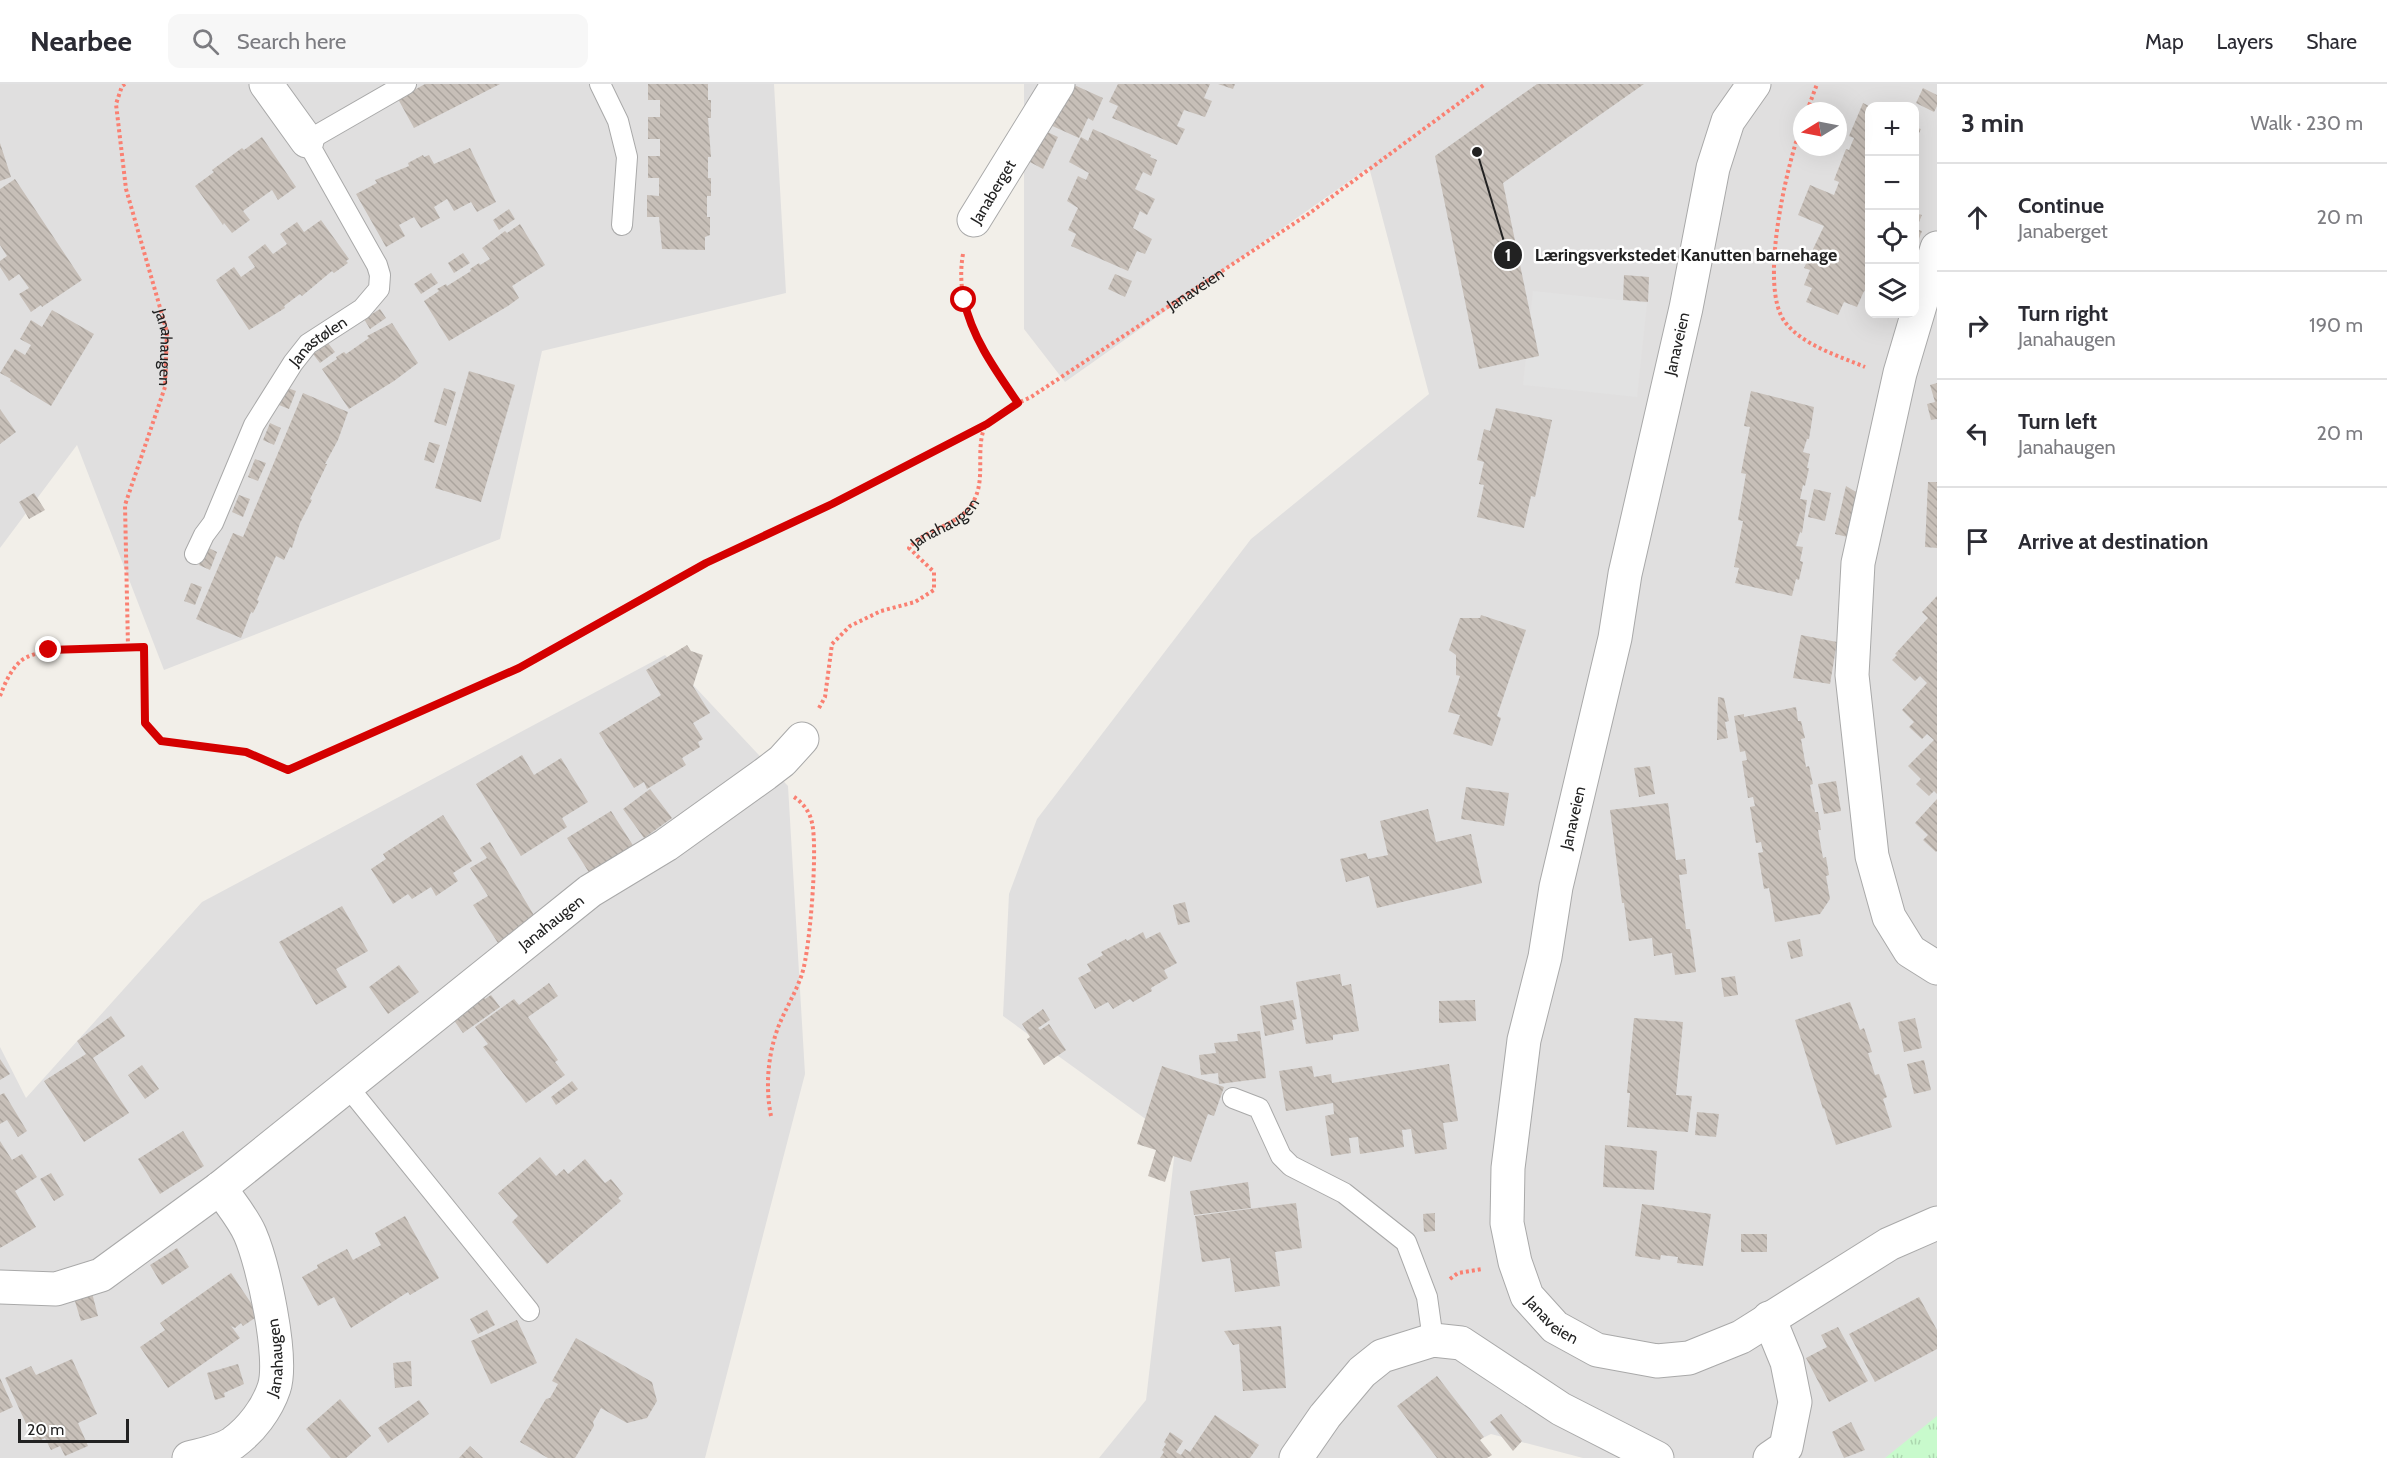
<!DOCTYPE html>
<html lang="en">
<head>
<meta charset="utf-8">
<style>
	:root { --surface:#fff; --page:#f7f7f7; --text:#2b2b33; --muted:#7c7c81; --line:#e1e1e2 }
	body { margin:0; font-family:Cabin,sans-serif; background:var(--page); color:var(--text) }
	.controls { position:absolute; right:18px; top:18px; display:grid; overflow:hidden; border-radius:12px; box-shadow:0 6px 24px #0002 }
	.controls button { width:54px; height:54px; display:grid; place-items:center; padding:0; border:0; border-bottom:2px solid var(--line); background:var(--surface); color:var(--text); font:30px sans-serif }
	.compass { position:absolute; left:1793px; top:18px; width:54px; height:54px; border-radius:50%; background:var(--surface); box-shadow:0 6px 24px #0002; rotate:260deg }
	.scale { position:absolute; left:18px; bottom:15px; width:111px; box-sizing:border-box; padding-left:6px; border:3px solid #222; border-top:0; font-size:16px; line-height:21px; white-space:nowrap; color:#222; -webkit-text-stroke:4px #fff; paint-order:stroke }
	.stop { position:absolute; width:18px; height:18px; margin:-14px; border:4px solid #d40000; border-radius:50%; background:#fff }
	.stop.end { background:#d40000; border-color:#fff; box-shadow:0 2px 6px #0008 }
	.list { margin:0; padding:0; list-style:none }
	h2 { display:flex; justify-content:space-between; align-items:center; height:78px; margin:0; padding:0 24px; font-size:26px }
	h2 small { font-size:20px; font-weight:400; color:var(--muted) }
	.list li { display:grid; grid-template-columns:39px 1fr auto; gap:18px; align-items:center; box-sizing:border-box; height:108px; padding:0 24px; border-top:2px solid var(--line) }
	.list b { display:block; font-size:22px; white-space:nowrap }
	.list p { margin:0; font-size:20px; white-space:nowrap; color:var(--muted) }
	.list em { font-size:20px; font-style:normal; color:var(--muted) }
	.icon { flex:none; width:33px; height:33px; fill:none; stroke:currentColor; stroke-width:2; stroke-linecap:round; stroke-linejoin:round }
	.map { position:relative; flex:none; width:1937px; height:1374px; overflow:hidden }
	header { display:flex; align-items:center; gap:36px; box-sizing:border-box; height:84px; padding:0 30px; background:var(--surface); border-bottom:2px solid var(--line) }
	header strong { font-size:28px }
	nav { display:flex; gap:33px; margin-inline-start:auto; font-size:21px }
	.search { width:420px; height:54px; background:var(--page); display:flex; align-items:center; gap:15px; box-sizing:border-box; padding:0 21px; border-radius:12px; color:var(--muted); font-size:22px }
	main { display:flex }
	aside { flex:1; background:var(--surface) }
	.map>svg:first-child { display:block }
	.residential { fill:#e0dfdf; fill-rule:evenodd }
	.park { fill:url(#park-tufts) }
	.parking { fill:#e2e2e2 }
	.building { fill:url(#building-back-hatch) }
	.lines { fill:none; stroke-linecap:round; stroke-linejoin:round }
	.lane-casing { stroke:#a9a9a9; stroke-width:22 }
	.street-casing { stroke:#a9a9a9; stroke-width:35 }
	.path { stroke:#fa8072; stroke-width:4; stroke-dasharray:3 3; stroke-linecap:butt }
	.lane { stroke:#fff; stroke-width:20 }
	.street { stroke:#fff; stroke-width:33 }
	.route { stroke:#d40000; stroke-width:8 }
	.labels { text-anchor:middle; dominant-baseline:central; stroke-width:5; stroke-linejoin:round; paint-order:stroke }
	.street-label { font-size:16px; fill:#222; stroke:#fff }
	.leader { fill:none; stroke:#222; stroke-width:2 }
	.callout-dot { fill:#222; stroke:#fff; stroke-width:2 }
	.mark-label { font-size:18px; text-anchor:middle; font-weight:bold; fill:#fff }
	.callout-label { font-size:18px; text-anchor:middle; font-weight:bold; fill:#222; stroke:#fff; stroke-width:5; stroke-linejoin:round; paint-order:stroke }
</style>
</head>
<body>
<header>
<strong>Nearbee</strong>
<div class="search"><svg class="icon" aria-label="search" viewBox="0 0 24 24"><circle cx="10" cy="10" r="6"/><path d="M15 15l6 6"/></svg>Search here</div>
<nav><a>Map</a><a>Layers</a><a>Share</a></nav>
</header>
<main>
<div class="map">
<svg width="1937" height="1374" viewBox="0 0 1937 1374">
	<defs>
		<pattern id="park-tufts" width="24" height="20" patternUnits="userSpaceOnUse" patternTransform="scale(1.5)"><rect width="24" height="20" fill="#c8facc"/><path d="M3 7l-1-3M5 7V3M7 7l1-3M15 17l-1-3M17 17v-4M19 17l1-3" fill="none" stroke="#acd6af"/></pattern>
		<pattern id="building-back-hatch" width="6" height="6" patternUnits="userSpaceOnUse" patternTransform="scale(1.5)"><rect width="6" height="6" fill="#c7bfb8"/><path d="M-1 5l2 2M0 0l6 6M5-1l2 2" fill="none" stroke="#aba49e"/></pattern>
	</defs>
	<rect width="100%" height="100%" fill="#f2efe9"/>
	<path class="residential" d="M0,0H774L786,209L542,267L500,455L164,586L77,361L0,464Z
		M1024,0H1937V1374H1583L1491,1350L1442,1374H1099L1146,1316L1176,1057L1003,932L1009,810L1037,735L1251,455L1429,310L1369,83L1065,298L1024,245ZM1870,22H1914V230H1870ZM1802,27H1838V63H1802Z
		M665,571L788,702L805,990L705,1374H0V963L26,1014L202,818Z"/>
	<path class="park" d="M1937,1332V1374H1885Z"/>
	<path class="parking" d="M1533,207L1647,219L1637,313L1523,301Z"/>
	<path class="building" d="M425,0H500L414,44L398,15Z
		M648,0H708V16H711V34H708L711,73H708V94H711V112H707V133H710V151L705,153V166L662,165L659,133H647V111L659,112V94H648V72H660V55H648V33H660V16H648Z
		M1072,0L1103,14L1093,37L1088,34L1079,54L1048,40Z
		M1118,0H1210L1204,14L1212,17L1205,33L1184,26L1177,42L1185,45L1177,61L1112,34L1118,22L1109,18Z
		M1218,0H1235L1233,5Z
		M1537,0H1644L1503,99L1539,272L1479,285L1435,72Z
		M1923,4L1937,11V22L1934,28L1916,19Z
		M1863,19L1869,22V201L1867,208L1864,207L1857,223L1844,218L1838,231L1806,218L1812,204L1804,201L1810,186L1804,184L1824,142L1798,131L1810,101L1834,111L1839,98L1834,96L1846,65L1849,66L1854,54L1849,52Z
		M1914,43L1921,45L1915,58L1917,59L1915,66Z
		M1093,45L1151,71L1150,73L1157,76L1151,92L1143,88L1135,105L1155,115L1147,131L1140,127L1133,144L1152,155L1145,170L1137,167L1128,187L1071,162L1076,150L1068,146L1078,124L1067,117L1078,92L1086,96L1089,89L1069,78L1081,53L1088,57Z
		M1043,46L1058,53L1043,85L1028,77Z
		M262,53L296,103L278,116L272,106L243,127L250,136L232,149L224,139L223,141L195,102L214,88L212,86L242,64L244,66Z
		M0,59L11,93L0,97Z
		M470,64L496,118L477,128L471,118L454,127L447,115L434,123L440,134L421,144L414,133L399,141L405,152L386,163L356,110L377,99L375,96L409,82L408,79L423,71L424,73L429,71L434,80Z
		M15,95L82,196L42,223L41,221L31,228L19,210L29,204L19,190L9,197L0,183V177L7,172L0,161V105Z
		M509,125L515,135L499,146L493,136Z
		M1914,129L1922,131L1916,145L1922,147L1917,160L1914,159Z
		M321,136L349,175L346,177L348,179L334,189L332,187L302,212L300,210L284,222L285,224L249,246L216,196L234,183L241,193L255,183L248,173L265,160L273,170L287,160L280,150L297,138L304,148Z
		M520,140L545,181L512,202L519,214L508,222L449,257L424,217L439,207L437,205L446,200L447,202L471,187L470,185L479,179L480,181L490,175L482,164L505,147L507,149Z
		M463,169L470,179L454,189L448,179Z
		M431,189L438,199L421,210L414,200Z
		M1115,190L1132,197L1125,213L1108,205Z
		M1624,191L1649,193L1648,218L1623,216Z
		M380,225L386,234L370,245L364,235Z
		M52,226L94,250L51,322L10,297L11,295L0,289L15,265L25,271L31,261L20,255L31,236L42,243Z
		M392,239L418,279L394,297L349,325L322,285L337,275L336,273L344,268L346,270L369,254L367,252Z
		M328,259L335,268L320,279L313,270Z
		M469,287L515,301L481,418L435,404Z
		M1937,299V335L1931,336L1927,320L1935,318L1930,301Z
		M285,303L296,307L289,325L279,321Z
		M444,304L456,308L446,342L434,338Z
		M1751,307L1814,323L1809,355H1807L1803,368L1810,370L1807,384H1809L1805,402L1803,401L1800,415L1807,416L1802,449L1800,448L1796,462L1803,463L1800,477L1803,478L1799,496L1796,495L1792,512L1735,499L1739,484L1734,483L1743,437L1738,436L1746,390L1741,389L1750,343L1744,342Z
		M303,309L348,328L338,356L325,380H327L310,415L312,416L300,439L292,464L290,463L284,476L276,472L257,516L259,517L253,529L251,528L241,554L196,535L233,449L243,453Z
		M1496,324L1552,336L1535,413L1531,412L1524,444L1477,433L1484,401L1479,400L1484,378L1477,376L1484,345L1490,347Z
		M0,325L16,348L0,360Z
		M270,339L281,344L274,361L263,356Z
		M429,358L440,361L434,379L424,376Z
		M255,375L266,379L258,397L248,393Z
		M1928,398H1937V464L1925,463Z
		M1846,402L1863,412L1856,455L1835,450Z
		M1814,405L1831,409L1825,437L1808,433Z
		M34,409L45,426L29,435L19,418Z
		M239,411L250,415L243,433L232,428Z
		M207,463L217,468L210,486L199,481Z
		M191,499L202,503L195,521L184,517Z
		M1937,512V710L1934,707L1929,712L1916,700L1921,695L1908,682L1934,656L1927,650L1922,655L1909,643L1914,638L1902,626L1927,599L1920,592L1915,597L1892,576L1897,571L1895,570L1928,534L1922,528Z
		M1481,531L1526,546L1497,632L1501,634L1492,662L1453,650L1460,631L1448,628L1460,592L1456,591V571L1449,566L1460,534H1480Z
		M1801,551L1837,558L1830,600L1793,594Z
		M687,561L691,567L703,571L693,602L710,629L693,639L703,655L698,658L700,663L682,674L686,681L647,705L644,698L634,704L599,649L661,611L646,586Z
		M1718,613L1724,614L1729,637L1725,638L1728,654L1717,656Z
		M1796,623L1798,637H1801L1805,654L1801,655L1806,683L1809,682L1813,700L1810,701L1815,728H1818L1821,746H1818L1823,774L1826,773L1829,791L1826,792L1830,815L1820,830L1775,838L1769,804L1764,805L1758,769L1763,768L1761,758L1756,759L1750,723L1755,722L1753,713L1748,714L1742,677L1747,676L1745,667L1740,668L1734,632L1744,630V633Z
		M522,671L534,691L561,674L588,718L562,734L567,743L521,772L476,700Z
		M1650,682L1655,710L1639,713L1634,684Z
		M1836,697L1841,727L1824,730L1818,700Z
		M1466,703L1509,709L1504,742L1461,735Z
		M650,705L672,734L644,754L623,725Z
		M1937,715V767L1936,768L1923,756L1928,751L1915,739Z
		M1668,719L1676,776L1685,775L1687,790L1679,791L1686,845H1690L1696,888L1675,891L1672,869L1654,872L1652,854L1629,857L1624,819H1622L1610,726Z
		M1428,725L1436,758L1471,750L1482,799L1377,824L1369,792L1346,798L1340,775L1366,769L1368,775L1388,771L1380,737Z
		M611,727L634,763L590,790L567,754Z
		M443,731L472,777L453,789L458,797L436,812L431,803L412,815L408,810L393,820L371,785L386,775L383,770Z
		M490,758L538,838L500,862L473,821L488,812L470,784L487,774L480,764Z
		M1185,818L1190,838L1178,841L1173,821Z
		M342,822L368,867L336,885L347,903L316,921L279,858Z
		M1143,848L1146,855L1160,848L1177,879L1164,886L1168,894L1151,904L1152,907L1133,918L1130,915L1113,925L1108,918L1095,925L1078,894L1091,887L1087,880L1103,871L1101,868L1126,855L1127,857Z
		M1800,855L1803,872L1791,875L1787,858Z
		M399,881L419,908L388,930L369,903Z
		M1340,890L1342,902L1351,900L1359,947L1333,951V956L1306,960L1296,898Z
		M1735,892L1738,911L1724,913L1721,894Z
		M549,899L558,912L528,933L558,976L555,978L565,991L526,1019L483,963L488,960L475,943L514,915L519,921Z
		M491,911L500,923L463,949L453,935L484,913L485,915Z
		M1293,916L1297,935L1292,936L1294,946L1265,952L1260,922Z
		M1475,916L1476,937L1439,939V917Z
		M1850,918L1860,946L1864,944L1872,968L1868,969L1875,991L1879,990L1887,1013L1883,1015L1892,1043L1836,1061L1824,1024L1823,1025L1795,936Z
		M1043,925L1050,936L1038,944L1040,946L1049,940L1066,966L1044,981L1027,955L1030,953L1022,940Z
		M111,932L125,952L93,974L129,1029L84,1058L44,997L86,970L77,957Z
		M1634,934L1683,938L1676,1011L1692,1012L1688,1048L1627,1043L1630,1009H1627Z
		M1915,934L1922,964L1904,968L1898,938Z
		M1260,947L1266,994L1219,1000L1218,989L1201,991L1199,971L1216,969L1214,959L1238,957L1237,950Z
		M0,975L10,990L0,996Z
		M1924,976L1931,1006L1914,1010L1907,980Z
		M1449,980L1458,1037L1443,1039L1447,1065L1415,1070L1411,1045L1402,1046L1404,1063L1360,1070L1358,1053L1349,1054L1351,1069L1331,1072L1325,1032L1334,1030L1333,1019L1286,1027L1279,987L1312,982L1314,993L1331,990L1332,999Z
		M142,981L159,1005L145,1015L128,991Z
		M1162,982L1224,1003L1214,1032L1208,1030L1191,1078L1173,1072L1165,1098L1148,1092L1156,1066L1137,1060Z
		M572,997L578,1005L556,1021L551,1013Z
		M4,1009L27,1047L18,1053L7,1036L0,1040V1011Z
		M1697,1028L1719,1030L1716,1053L1695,1051Z
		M183,1047L204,1082L160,1110L138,1075Z
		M0,1057L12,1076L22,1070L37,1093L15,1107L36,1143L0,1164Z
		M1605,1061L1657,1067L1654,1106L1603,1103Z
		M540,1073L556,1092L564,1085L568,1090L585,1075L605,1099L611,1095L623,1110L618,1114L621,1117L547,1180L512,1138L518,1132L498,1109Z
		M51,1089L64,1111L54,1117L40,1095Z
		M1248,1098L1251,1124L1194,1131L1190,1107Z
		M1296,1119L1302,1164L1275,1168L1280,1202L1235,1208L1230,1174L1202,1178L1195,1132Z
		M1642,1120L1711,1130L1703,1182L1677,1179L1678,1173L1661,1171L1660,1176L1635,1172Z
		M1435,1129V1147L1424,1148L1423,1130Z
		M405,1132L439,1194L410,1211L408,1208L351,1244L334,1213L318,1222L302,1193L318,1184L317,1181L347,1165L353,1176L381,1161L375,1149Z
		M1741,1150H1767V1168H1741Z
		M177,1164L189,1183L162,1201L150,1181Z
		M231,1189L253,1222L255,1234L243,1242L241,1239L235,1244L231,1242L240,1254L168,1304L140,1263L165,1246L160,1239Z
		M92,1209L98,1232L81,1237L74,1214Z
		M1919,1213L1937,1246V1265L1875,1298L1849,1250Z
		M487,1226L495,1241L478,1250L470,1235Z
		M517,1236L537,1279L491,1300L471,1257Z
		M1281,1242L1286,1304L1243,1307L1239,1260L1233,1261L1224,1247Z
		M1838,1243L1868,1297L1829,1318L1806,1274L1827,1263L1821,1251Z
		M576,1254L652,1298L657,1317L647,1334L627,1339L601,1324L593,1338L594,1342L575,1374H548L520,1358L546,1315L550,1314L558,1300L552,1297Z
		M72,1275L97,1330L78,1339L88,1362L65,1372L60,1362L51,1366L45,1354L35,1359L5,1294L31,1282L36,1291Z
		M411,1277L412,1302L395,1304L393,1279Z
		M238,1280L244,1300L224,1309L225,1313L215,1316L207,1289Z
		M1437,1292L1484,1353L1480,1356L1492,1371L1487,1374H1437L1397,1322Z
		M0,1294L13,1323L0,1329Z
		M340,1315L371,1352L346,1374H331L306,1345Z
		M419,1316L429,1330L388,1359L378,1344Z
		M1501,1330L1522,1357L1513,1367L1490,1338Z
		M1215,1331L1259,1361L1250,1374H1160L1164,1368L1162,1366L1166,1360L1164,1358L1170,1348L1183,1357L1176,1368L1181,1371L1185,1365L1190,1368Z
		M1851,1338L1865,1366L1844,1374L1832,1348Z
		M470,1362L483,1374H459Z"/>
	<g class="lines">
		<defs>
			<g id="lane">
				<path d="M600,0L618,37L627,73L622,141"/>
				<path id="s4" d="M195,470L204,451L213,439L254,341L293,279L308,260L362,225L379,205L380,191L377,181L307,57L406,0"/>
				<path d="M348,1003L529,1227"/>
				<path d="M1233,1014L1259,1024L1281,1072L1291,1082L1344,1109L1406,1158L1427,1213L1433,1256"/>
			</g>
			<g id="street">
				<path d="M266,0L307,57"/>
				<path id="s5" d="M1754,0L1728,37L1713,84L1686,224L1625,490L1615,554L1556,803L1545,873L1524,956L1508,1084L1507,1139L1515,1178L1527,1212L1555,1243L1597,1266L1657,1277L1689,1274L1741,1253L1889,1160L1937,1139"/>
				<path d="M974,136L1058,0"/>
				<path d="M1937,164L1900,289L1858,479L1852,591L1872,772L1889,833L1910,867L1937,884"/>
				<path id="s6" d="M0,1203L56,1205L101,1191L220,1104L590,807L666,761L765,690L782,677L802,655"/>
				<path d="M1769,1234L1787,1278L1795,1318L1786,1363L1770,1374"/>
				<path id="s7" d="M189,1374C204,1370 221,1367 233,1359C251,1346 267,1325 274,1304C284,1274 263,1180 250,1150C243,1134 230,1119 220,1104"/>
				<path d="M1296,1374L1325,1332L1362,1288L1382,1272L1433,1256L1461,1259L1561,1325L1657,1374"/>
			</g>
		</defs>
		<use href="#lane" class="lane-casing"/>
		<use href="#street" class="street-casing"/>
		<g class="path">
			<path id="s1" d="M125,0L122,2L116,20L126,105L167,248L165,303L125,421L128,563"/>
			<path d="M1807,27L1817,0"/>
			<path d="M1802,40C1787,80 1758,203 1785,238C1802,261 1839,272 1865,283"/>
			<path d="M963,170C953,227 987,274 1018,319"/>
			<path id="s2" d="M0,612C5,599 11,585 22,576C44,560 115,564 144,563L145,639L161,657L246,668L289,685L519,584L706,479L832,420L987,340L1018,319L1031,313L1307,131L1485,0"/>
			<path id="s3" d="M819,624L825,613L832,560L850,542L881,527L915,518L934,506V488L909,464C926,444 960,442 973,418C987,395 974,364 986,340"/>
			<path d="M771,1032C765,1002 768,969 779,941C786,924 796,908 802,890C810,866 818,763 812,739C810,728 803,719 794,713"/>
			<path d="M1450,1195L1458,1189L1482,1185"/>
		</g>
		<use href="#lane" class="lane"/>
		<use href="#street" class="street"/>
	</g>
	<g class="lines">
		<path class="route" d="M49,566L144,563L145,639L161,657L246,668L288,686L519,584L706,479L832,420L987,340L1018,319C996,287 972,254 964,216"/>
	</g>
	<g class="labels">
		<g class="street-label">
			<text transform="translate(993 108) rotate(-59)">Janaberget</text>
			<text stroke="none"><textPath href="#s2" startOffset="1426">Janaveien</textPath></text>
			<text stroke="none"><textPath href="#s4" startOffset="249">Janastølen</textPath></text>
			<text transform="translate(1677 260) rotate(-77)">Janaveien</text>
			<text stroke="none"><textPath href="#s1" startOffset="272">Janahaugen</textPath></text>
			<text stroke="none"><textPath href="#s3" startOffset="280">Janahaugen</textPath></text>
			<text transform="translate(1573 734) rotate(-77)">Janaveien</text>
			<text stroke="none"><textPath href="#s6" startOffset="675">Janahaugen</textPath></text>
			<text stroke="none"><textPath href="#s5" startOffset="1282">Janaveien</textPath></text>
			<text stroke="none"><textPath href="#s7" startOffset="147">Janahaugen</textPath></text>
		</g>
	</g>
	<path class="leader" d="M1477 68L1508 171"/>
	<g class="callout-dot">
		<circle cx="1477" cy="68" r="6"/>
		<circle cx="1508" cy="171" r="15"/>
	</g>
	<g class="mark-label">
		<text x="1508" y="177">1</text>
	</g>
	<g class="callout-label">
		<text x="1686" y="177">Læringsverkstedet Kanutten barnehage</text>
	</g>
</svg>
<div class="controls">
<button>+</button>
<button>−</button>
<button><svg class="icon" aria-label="locate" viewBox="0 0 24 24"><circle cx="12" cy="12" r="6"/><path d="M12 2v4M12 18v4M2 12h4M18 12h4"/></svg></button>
<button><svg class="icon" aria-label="layers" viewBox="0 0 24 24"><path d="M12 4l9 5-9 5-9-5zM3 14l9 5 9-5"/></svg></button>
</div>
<svg class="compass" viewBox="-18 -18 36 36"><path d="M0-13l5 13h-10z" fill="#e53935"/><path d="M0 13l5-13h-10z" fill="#7c7c81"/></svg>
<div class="scale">20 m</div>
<div class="stop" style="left:964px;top:216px"></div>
<div class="stop end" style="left:49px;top:566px"></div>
</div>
<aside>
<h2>3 min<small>Walk · 230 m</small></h2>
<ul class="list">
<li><svg class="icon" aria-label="ahead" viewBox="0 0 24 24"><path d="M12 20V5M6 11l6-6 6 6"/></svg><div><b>Continue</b><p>Janaberget</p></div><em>20 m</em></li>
<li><svg class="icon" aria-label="right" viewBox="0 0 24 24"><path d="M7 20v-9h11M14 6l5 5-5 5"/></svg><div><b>Turn right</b><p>Janahaugen</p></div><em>190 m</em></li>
<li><svg class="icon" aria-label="left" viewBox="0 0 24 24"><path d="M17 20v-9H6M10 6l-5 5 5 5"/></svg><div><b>Turn left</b><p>Janahaugen</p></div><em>20 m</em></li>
<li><svg class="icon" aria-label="arrive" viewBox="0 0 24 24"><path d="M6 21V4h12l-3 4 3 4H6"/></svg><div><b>Arrive at destination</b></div></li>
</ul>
</aside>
</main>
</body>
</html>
